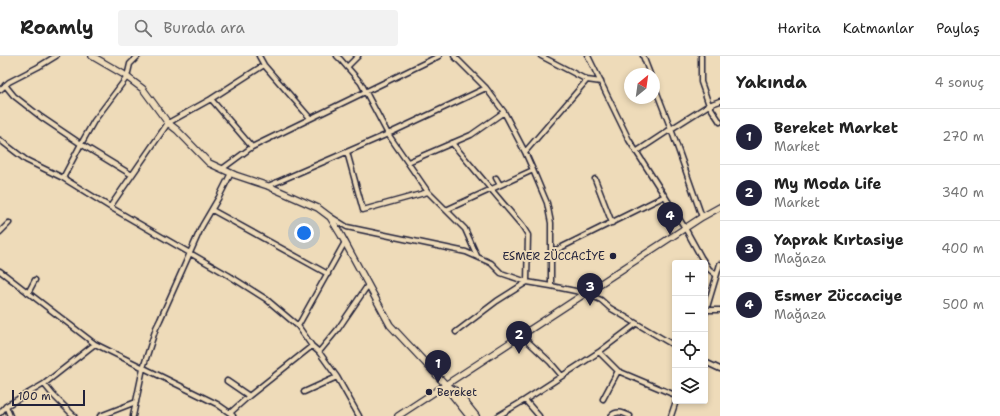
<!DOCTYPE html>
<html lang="tr">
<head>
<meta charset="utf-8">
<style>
	:root { --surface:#fff; --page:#f2f2f2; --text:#222; --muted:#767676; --line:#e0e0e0; --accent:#22223b }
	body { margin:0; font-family:"Shantell Sans",sans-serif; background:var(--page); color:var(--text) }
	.controls { position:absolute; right:12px; bottom:12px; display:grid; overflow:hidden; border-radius:4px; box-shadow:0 2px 6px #0003 }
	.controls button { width:36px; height:36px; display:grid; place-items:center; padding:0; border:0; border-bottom:1px solid var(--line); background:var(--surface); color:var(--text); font:20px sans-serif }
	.compass { position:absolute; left:624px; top:12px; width:36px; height:36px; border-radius:50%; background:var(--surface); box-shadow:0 2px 6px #0003; rotate:29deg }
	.scale { position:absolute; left:12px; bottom:10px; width:73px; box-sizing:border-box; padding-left:4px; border:2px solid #22223b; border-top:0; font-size:11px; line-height:14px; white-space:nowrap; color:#22223b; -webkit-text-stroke:3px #eedbb9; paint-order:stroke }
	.you { position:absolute; left:304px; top:177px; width:14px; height:14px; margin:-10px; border:3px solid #fff; border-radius:50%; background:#1a73e8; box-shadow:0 0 0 6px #1a73e833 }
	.badge { display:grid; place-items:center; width:26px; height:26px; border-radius:50%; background:var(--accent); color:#fff; font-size:13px; font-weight:700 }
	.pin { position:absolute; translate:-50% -33px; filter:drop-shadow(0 1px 2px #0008) }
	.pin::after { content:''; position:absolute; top:21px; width:14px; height:12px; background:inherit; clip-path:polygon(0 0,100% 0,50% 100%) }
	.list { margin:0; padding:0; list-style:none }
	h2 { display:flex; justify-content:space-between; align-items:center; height:52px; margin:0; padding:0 16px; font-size:17px }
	h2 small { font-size:13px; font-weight:400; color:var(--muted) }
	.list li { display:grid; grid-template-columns:26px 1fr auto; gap:12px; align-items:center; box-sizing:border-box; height:56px; padding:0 16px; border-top:1px solid var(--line) }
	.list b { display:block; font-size:15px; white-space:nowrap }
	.list p { margin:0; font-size:13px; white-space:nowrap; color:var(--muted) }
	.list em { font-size:13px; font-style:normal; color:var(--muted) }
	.icon { flex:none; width:22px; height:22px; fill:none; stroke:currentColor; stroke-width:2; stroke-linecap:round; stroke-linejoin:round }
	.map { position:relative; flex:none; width:720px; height:360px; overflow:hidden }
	header { display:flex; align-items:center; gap:24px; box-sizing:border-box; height:56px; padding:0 20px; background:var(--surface); border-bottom:1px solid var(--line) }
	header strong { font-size:19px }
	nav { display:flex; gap:22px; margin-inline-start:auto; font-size:14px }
	.search { width:280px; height:36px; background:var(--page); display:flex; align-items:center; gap:10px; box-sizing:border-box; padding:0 14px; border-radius:4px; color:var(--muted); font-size:15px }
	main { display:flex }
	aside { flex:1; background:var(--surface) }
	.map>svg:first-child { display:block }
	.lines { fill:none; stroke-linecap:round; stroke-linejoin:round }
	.street-casing { stroke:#22223b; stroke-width:7 }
	.secondary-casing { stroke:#22223b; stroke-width:8 }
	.street { stroke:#eedbb9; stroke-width:4 }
	.secondary { stroke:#eedbb9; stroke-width:5.5 }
	.poi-dot { fill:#22223b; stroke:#eedbb9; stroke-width:1.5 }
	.labels { text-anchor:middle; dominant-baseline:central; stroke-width:4; stroke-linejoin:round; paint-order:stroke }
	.poi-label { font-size:11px; fill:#22223b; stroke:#eedbb9; text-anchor:end }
</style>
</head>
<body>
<header>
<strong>Roamly</strong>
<div class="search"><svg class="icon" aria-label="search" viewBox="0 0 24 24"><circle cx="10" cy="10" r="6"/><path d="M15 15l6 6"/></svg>Burada ara</div>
<nav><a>Harita</a><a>Katmanlar</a><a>Paylaş</a></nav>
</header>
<main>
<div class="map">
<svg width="720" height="360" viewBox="0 0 720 360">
	<rect width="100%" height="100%" fill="#eedbb9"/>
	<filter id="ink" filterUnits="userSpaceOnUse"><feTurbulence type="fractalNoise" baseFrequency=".025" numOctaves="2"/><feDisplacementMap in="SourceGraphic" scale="8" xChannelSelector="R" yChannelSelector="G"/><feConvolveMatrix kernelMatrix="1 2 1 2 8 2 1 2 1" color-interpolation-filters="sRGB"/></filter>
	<g filter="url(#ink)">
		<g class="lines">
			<defs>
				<path id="street" d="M259,0L264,9L310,62
					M337,0L341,4L361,27L388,78L428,136L465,173L477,200
					M455,0H454L486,32L504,56L525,96L533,114L547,147L551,167V230
					M541,0L587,24
					M588,0L629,84L685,172L701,201L709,213L716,219
					M643,0L650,18
					M701,0V26L709,49L720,66
					M347,11L358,0
					M5,29L14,40L41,61L81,88L132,119
					M654,29L671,73L709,49L720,45
					M0,34L9,26L38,11L56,0
					M211,43L252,91
					M0,84L26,104L63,122L110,151L228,219L266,243L298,270
					M452,87L523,171L528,179L527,226L497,245L456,276
					M347,96L363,154L428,136
					M525,96L587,24L601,26
					M636,96L671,73L702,161
					M408,106L471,79L504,56
					M222,113L252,91L439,0
					M63,122L81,88L94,65L127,21L130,8L138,0
					M496,122L500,129
					M595,123L612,167
					M268,130L388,78L486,32
					M110,151L168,67L211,43L264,9
					M212,154L328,218
					M446,154L533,114
					M331,161L347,171L466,196L491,207L501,217L527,226L551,230L585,237L601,244L610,252L675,290
					M0,176L9,167
					M345,186L298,270L312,290L319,296L337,321L359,360
					M552,196L665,140
					M0,215L95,288
					M28,237L35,224
					M706,254H720
					M705,258L720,208
					M636,268L599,296L618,315L675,339
					M521,279L550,306L562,320
					M319,296L338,273L368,229
					M705,306L720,313
					M227,325L249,340
					M44,328L53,339L74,360
					M304,336L337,321
					M603,343L618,315
					M525,344L539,360
					M6,350L10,360
					M0,357L6,350L44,328L95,288L217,348L230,357L233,360
					M230,357L249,340L312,290
					M100,360L136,346
					M133,360L143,312L156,272L160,264L202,170L219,141L231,117
					M498,360L525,344L599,296
					M611,360C617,354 623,357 630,360
					M671,360L676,345"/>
				<path id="secondary" d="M92,0L123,18L143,33L168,67L177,74L209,107L235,119L268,130L318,152L330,161L341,179L390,269L446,329L453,340L469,360
					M448,330L456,335L476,360
					M398,360L702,161L720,151"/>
			</defs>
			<use href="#street" class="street-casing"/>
			<use href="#secondary" class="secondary-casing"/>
			<use href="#street" class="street"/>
			<use href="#secondary" class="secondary"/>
		</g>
	</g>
	<g class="poi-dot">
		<circle cx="613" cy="200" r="4"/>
		<circle cx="429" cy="336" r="4"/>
	</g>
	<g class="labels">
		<g class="poi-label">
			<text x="605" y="200">ESMER ZÜCCACİYE</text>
			<text x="437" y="336" text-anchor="start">Bereket</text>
		</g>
	</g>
</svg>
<div class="controls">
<button>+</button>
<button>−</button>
<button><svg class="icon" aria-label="locate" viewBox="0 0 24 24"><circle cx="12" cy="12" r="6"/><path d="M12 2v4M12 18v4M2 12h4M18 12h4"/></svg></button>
<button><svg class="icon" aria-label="layers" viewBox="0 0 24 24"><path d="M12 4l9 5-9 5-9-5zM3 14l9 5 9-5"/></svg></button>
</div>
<svg class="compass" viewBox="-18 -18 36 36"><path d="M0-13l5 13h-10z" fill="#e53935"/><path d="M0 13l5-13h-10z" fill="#767676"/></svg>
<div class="scale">100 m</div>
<div class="you"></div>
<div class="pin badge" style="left:438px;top:327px">1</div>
<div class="pin badge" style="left:519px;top:298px">2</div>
<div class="pin badge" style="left:590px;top:250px">3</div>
<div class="pin badge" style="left:670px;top:179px">4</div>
</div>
<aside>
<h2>Yakında<small>4 sonuç</small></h2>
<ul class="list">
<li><span class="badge">1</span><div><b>Bereket Market</b><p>Market</p></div><em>270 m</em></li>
<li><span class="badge">2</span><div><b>My Moda Life</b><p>Market</p></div><em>340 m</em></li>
<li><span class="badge">3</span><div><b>Yaprak Kırtasiye</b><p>Mağaza</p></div><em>400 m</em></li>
<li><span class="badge">4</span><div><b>Esmer Züccaciye</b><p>Mağaza</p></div><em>500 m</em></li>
</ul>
</aside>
</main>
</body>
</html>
